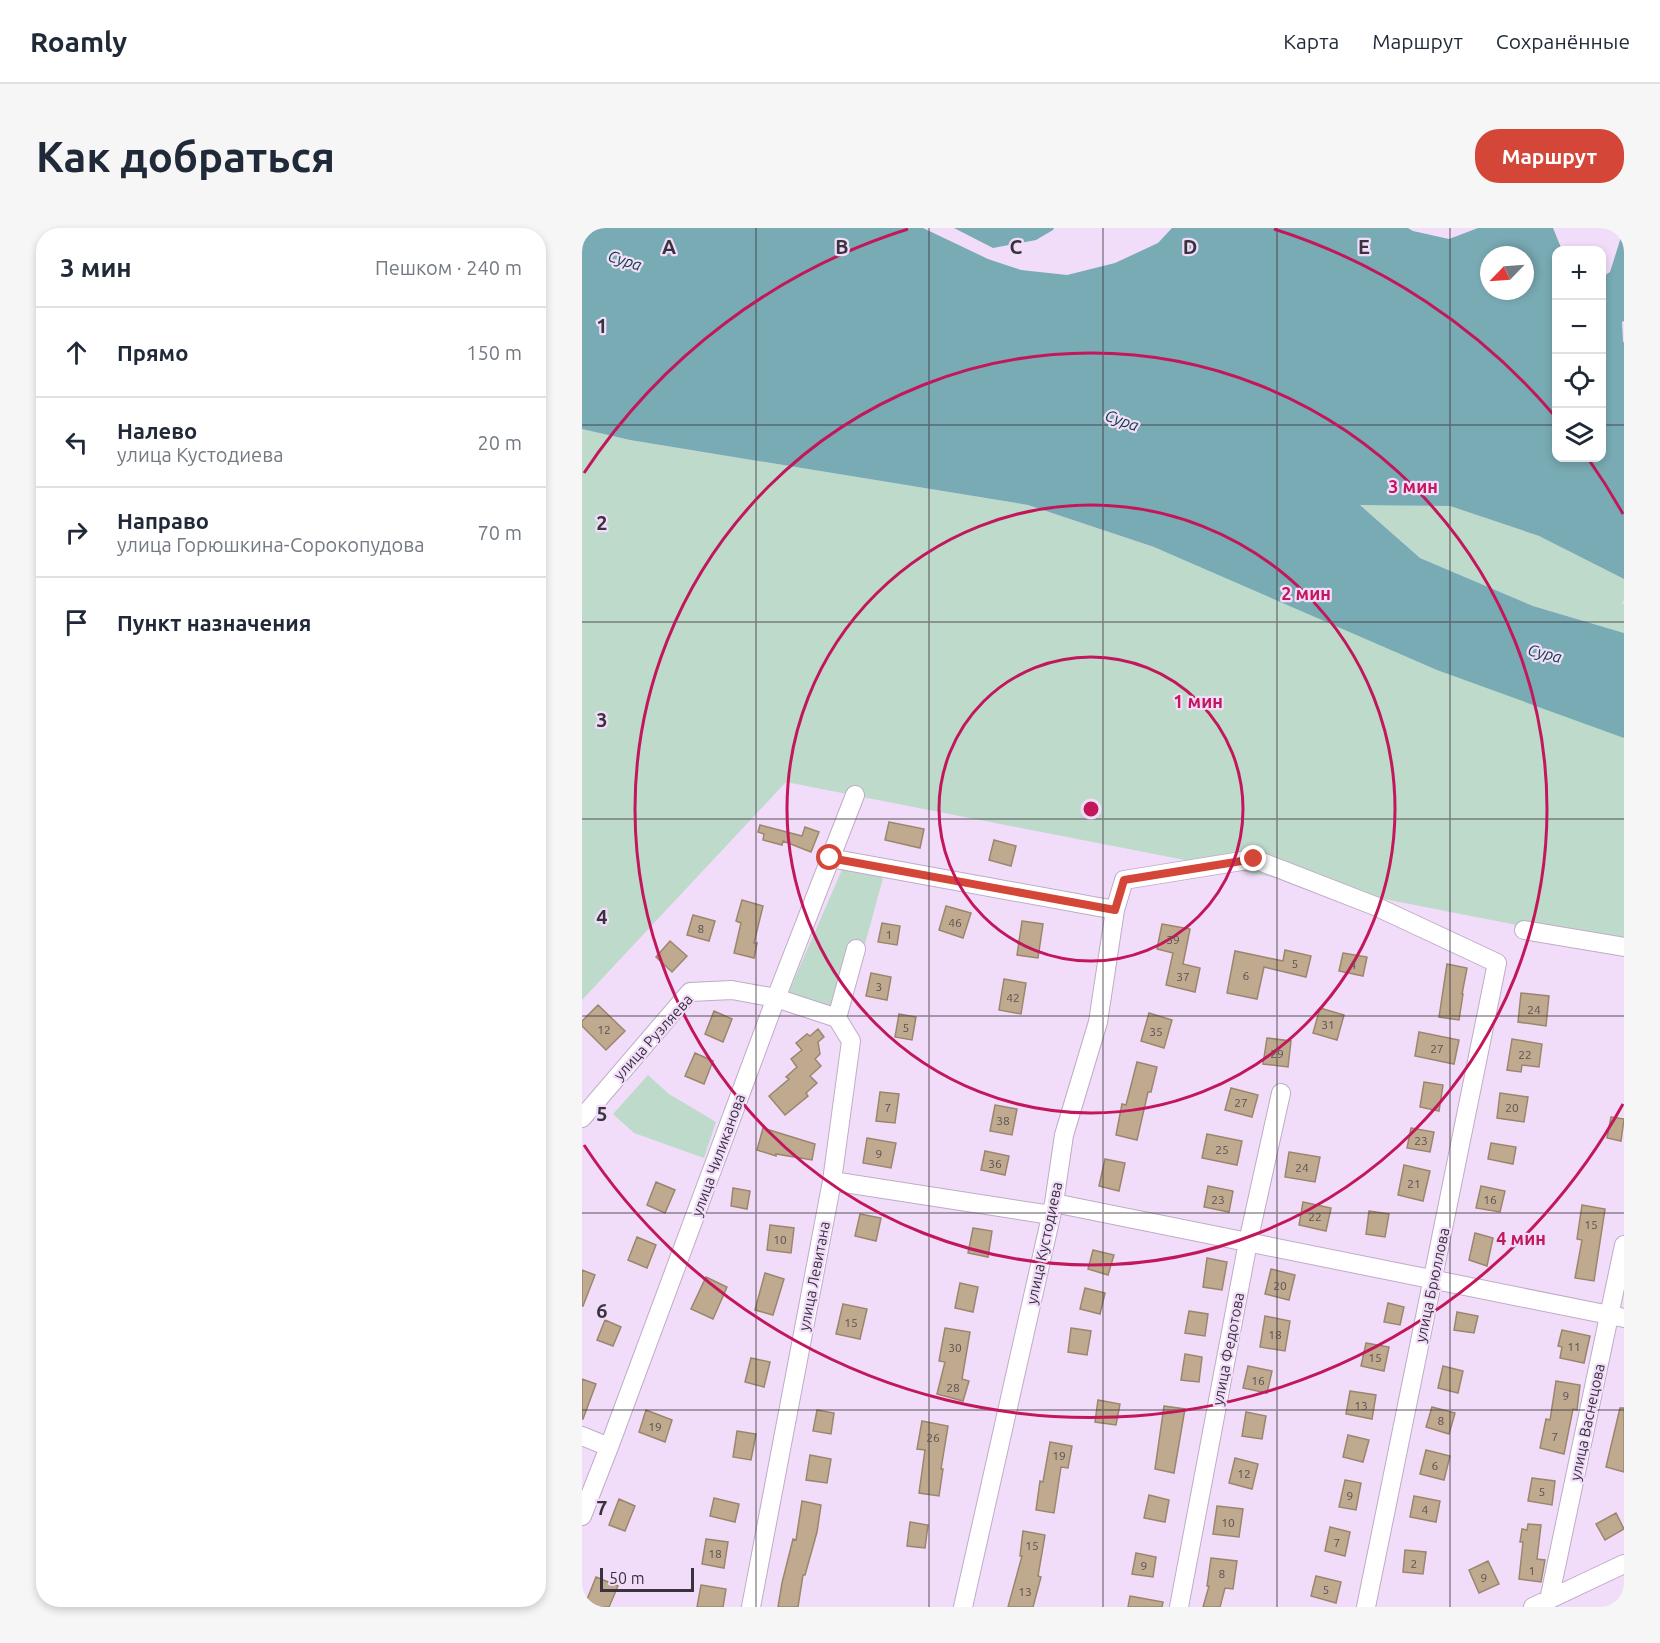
<!DOCTYPE html>
<html lang="ru">
<head>
<meta charset="utf-8">
<style>
	:root { --surface:#fff; --page:#f6f6f7; --text:#1f2937; --muted:#747a83; --line:#e0e1e3; --accent:#d44637 }
	body { margin:0; font-family:Ubuntu,sans-serif; background:var(--page); color:var(--text) }
	.controls { position:absolute; right:18px; top:18px; display:grid; overflow:hidden; border-radius:12px; box-shadow:0 3px 9px #0003 }
	.controls button { width:54px; height:54px; display:grid; place-items:center; padding:0; border:0; border-bottom:2px solid var(--line); background:var(--surface); color:var(--text); font:30px sans-serif }
	.compass { position:absolute; left:898px; top:18px; width:54px; height:54px; border-radius:50%; background:var(--surface); box-shadow:0 3px 9px #0003; rotate:245deg }
	.scale { position:absolute; left:18px; bottom:15px; width:94px; box-sizing:border-box; padding-left:6px; border:3px solid #3a323d; border-top:0; font-size:16px; line-height:21px; white-space:nowrap; color:#3a323d; -webkit-text-stroke:4px #f1ddf9; paint-order:stroke }
	.stop { position:absolute; width:18px; height:18px; margin:-14px; border:4px solid #d44637; border-radius:50%; background:#fff }
	.stop.end { background:#d44637; border-color:#fff; box-shadow:0 2px 6px #0008 }
	.list { margin:0; padding:0; list-style:none }
	h2 { display:flex; justify-content:space-between; align-items:center; height:78px; margin:0; padding:0 24px; font-size:26px }
	h2 small { font-size:20px; font-weight:400; color:var(--muted) }
	.list li { display:grid; grid-template-columns:39px 1fr auto; gap:18px; align-items:center; box-sizing:border-box; height:90px; padding:0 24px; border-top:2px solid var(--line) }
	.list b { display:block; font-size:22px; white-space:nowrap }
	.list p { margin:0; font-size:20px; white-space:nowrap; color:var(--muted) }
	.list em { font-size:20px; font-style:normal; color:var(--muted) }
	.icon { flex:none; width:33px; height:33px; fill:none; stroke:currentColor; stroke-width:2; stroke-linecap:round; stroke-linejoin:round }
	.map { position:relative; flex:none; width:1042px; height:1379px; overflow:hidden; border-radius:24px }
	header { display:flex; align-items:center; gap:36px; box-sizing:border-box; height:84px; padding:0 30px; background:var(--surface); border-bottom:2px solid var(--line) }
	header strong { font-size:28px }
	nav { display:flex; gap:33px; margin-inline-start:auto; font-size:21px }
	.intro { display:flex; align-items:center; justify-content:space-between; box-sizing:border-box; height:144px; padding:0 36px }
	h1 { margin:0; font-size:42px }
	.button { padding:15px 27px; border-radius:24px; background:var(--accent); color:#fff; font-size:21px; font-weight:700 }
	main { display:flex; gap:36px; padding:0 36px }
	aside { flex:1; background:var(--surface); border-radius:24px; box-shadow:0 3px 9px #0003 }
	.map>svg:first-child { display:block }
	.green { fill:#bedacb }
	.water { fill:#79abb4; fill-rule:evenodd }
	.building { fill:#bfaa90; stroke:#9b866d; stroke-width:1.5 }
	.lines { fill:none; stroke-linecap:round; stroke-linejoin:round }
	.minor-casing { stroke:#bfacc7; stroke-width:20 }
	.minor { stroke:#fff; stroke-width:18 }
	.route { stroke:#d44637; stroke-width:8 }
	.grid { fill:none; stroke:#3a323d; stroke-width:1.5; stroke-opacity:0.55 }
	.ring { fill:none; stroke:#c2185b; stroke-width:3 }
	.labels { text-anchor:middle; dominant-baseline:central; stroke-width:4.5; stroke-linejoin:round; paint-order:stroke }
	.number-label { font-size:12px; fill:#5b5052 }
	.street-label { font-size:15px; fill:#3a323d; stroke:#f1ddf9 }
	.water-label { font-size:16px; font-style:italic; fill:#104046; stroke:#f1ddf9 }
	.grid-label { font-size:20px; text-anchor:middle; font-weight:bold; fill:#3a323d; stroke:#f1ddf9; stroke-width:4.5; stroke-linejoin:round; paint-order:stroke }
	.centre { fill:#c2185b; stroke:#f1ddf9; stroke-width:3 }
	.ring-label { font-size:18px; text-anchor:middle; font-weight:bold; fill:#c2185b; stroke:#f1ddf9; stroke-width:4.5; stroke-linejoin:round; paint-order:stroke }
</style>
</head>
<body>
<header>
<strong>Roamly</strong>
<nav><a>Карта</a><a>Маршрут</a><a>Сохранённые</a></nav>
</header>
<div class="intro"><h1>Как добраться</h1><a class="button">Маршрут</a></div>
<main>
<aside>
<h2>3 мин<small>Пешком · 240 m</small></h2>
<ul class="list">
<li><svg class="icon" aria-label="ahead" viewBox="0 0 24 24"><path d="M12 20V5M6 11l6-6 6 6"/></svg><div><b>Прямо</b></div><em>150 m</em></li>
<li><svg class="icon" aria-label="left" viewBox="0 0 24 24"><path d="M17 20v-9H6M10 6l-5 5 5 5"/></svg><div><b>Налево</b><p>улица Кустодиева</p></div><em>20 m</em></li>
<li><svg class="icon" aria-label="right" viewBox="0 0 24 24"><path d="M7 20v-9h11M14 6l5 5-5 5"/></svg><div><b>Направо</b><p>улица Горюшкина-Сорокопудова</p></div><em>70 m</em></li>
<li><svg class="icon" aria-label="arrive" viewBox="0 0 24 24"><path d="M6 21V4h12l-3 4 3 4H6"/></svg><div><b>Пункт назначения</b></div></li>
</ul>
</aside>
<div class="map">
<svg width="1042" height="1379" viewBox="0 0 1042 1379">
	<rect width="100%" height="100%" fill="#f1ddf9"/>
	<path class="green" d="M0,201L48,212L446,277L572,319L1042,509V718L204,554L0,772Z
		M777,276L868,278L957,308L1042,351V372L1040,375L1042,376V405L951,378L838,330Z
		M262,637L301,650L283,716L269,714L249,782L205,768Z
		M66,847L87,866L134,894L122,930L52,905L31,886Z"/>
	<path class="water" d="M0,0H341L406,31L439,42L485,47L533,35L576,15L590,0H826L831,3L867,11L896,0H971L980,22H975V230H1020V49L1028,44L1040,6L1042,5V93L1040,94L1041,113L1042,115V351L957,308L868,278L778,277L838,330L951,378L1042,405V510L855,442L572,319L446,277L48,212L0,201ZM907,27H943V63H907Z
		M372,0H472L471,2L454,12L411,20Z"/>
	<path class="building" d="M307,594L342,601L338,620L303,612Z
		M178,597L220,608L223,599L237,604L229,624L201,613L200,617L181,612L182,606L176,604Z
		M412,612L434,618L429,638L407,632Z
		M160,672L181,678L172,715H175L172,730L152,725L159,695L154,693Z
		M364,678L389,685L381,710L357,702Z
		M111,687L133,693L127,713L105,707Z
		M440,693L461,696L456,730L435,727Z
		M300,695L318,698L315,717L296,714Z
		M580,696L608,701L601,736L618,740L613,764L584,757L591,725L575,721Z
		M88,713L105,728L90,744L74,729Z
		M703,722L729,728L724,749L682,739L675,771L645,765L653,723L701,733Z
		M761,725L785,729L781,748L757,743Z
		M865,736L885,740L880,766H881L877,792L857,789Z
		M289,745L309,749L305,772L284,768Z
		M422,751L444,755L439,786L417,782Z
		M939,765L967,768L964,798L936,794Z
		M16,777L43,803L24,822L0,798V793Z
		M738,780L762,787L755,812L731,805Z
		M132,783L150,791L141,814L123,806Z
		M567,785L590,792L582,820L559,813Z
		M317,786L334,789L330,812L313,809Z
		M236,801L242,809L236,814L238,826L233,831L239,838L228,848L235,855L224,865L226,868L203,887L187,868L207,851L204,849L215,839L209,831L220,822L214,815L225,806L228,808Z
		M837,804L877,812L872,836L833,828Z
		M685,810L709,813L706,839L681,836Z
		M930,811L960,816L957,839L940,837L939,844L925,842Z
		M113,825L131,833L122,856L103,848Z
		M555,834L575,839L569,864H566L555,912L534,907L540,876L544,877Z
		M842,854L861,857L857,883L838,879Z
		M649,860L676,867L670,889L643,882Z
		M298,864L317,866L313,895L294,893Z
		M918,865L946,869L942,894L915,890Z
		M413,877L435,881L430,907L408,903Z
		M1029,889L1042,891L1039,913L1025,910Z
		M181,900L233,916L230,932L194,926V928L175,922Z
		M829,900L852,904L848,924L825,920Z
		M625,906L660,913L655,937L620,930Z
		M285,910L314,915L309,940L281,935Z
		M909,915L934,919L931,936L906,931Z
		M403,923L427,928L423,947L399,942Z
		M707,924L738,929L733,954L703,949Z
		M523,931L543,935L537,963L517,958Z
		M822,937L848,943L841,973L816,967Z
		M74,954L93,962L83,985L65,977Z
		M626,958L651,963L647,984L622,979Z
		M899,958L923,963L918,984L894,980Z
		M151,960L168,963L165,981L149,978Z
		M721,974L749,980L744,1003L717,997Z
		M1000,977L1023,981L1012,1053L993,1050L1000,1012L995,1011Z
		M787,983L807,986L803,1009L784,1006Z
		M278,986L299,990L294,1013L273,1008Z
		M188,997L212,1000L209,1025L185,1022Z
		M391,1000L410,1003L406,1029L386,1025Z
		M893,1005L911,1010L905,1038L887,1032Z
		M55,1009L74,1017L65,1040L46,1032Z
		M511,1022L532,1027L526,1047L506,1041Z
		M625,1030L645,1034L640,1062L621,1059Z
		M689,1041L713,1047L707,1072L683,1066Z
		M0,1042L13,1047L1,1078H0Z
		M183,1045L202,1051L191,1087L173,1082Z
		M124,1049L145,1059L131,1091L109,1081Z
		M378,1055L396,1059L391,1084L373,1080Z
		M503,1060L523,1065L518,1086L498,1081Z
		M806,1075L822,1079L818,1097L802,1094Z
		M261,1076L285,1081L278,1111L254,1106Z
		M607,1083L626,1086L623,1108L603,1105Z
		M875,1084L896,1088L892,1105L872,1102Z
		M683,1088L708,1093L703,1123L678,1119Z
		M23,1092L39,1099L31,1118L15,1112Z
		M363,1100L388,1104L380,1151L387,1153L381,1173L355,1166L363,1134L357,1133Z
		M489,1100L509,1103L505,1127L486,1124Z
		M980,1102L1008,1108L1002,1135L978,1130L980,1119L976,1118Z
		M784,1115L807,1119L802,1143L779,1138Z
		M603,1126L620,1129L617,1154L599,1152Z
		M169,1130L188,1134L182,1159L163,1154Z
		M666,1138L690,1143L685,1165L661,1160Z
		M861,1138L881,1143L876,1165L856,1160Z
		M0,1151L14,1156L1,1191H0Z
		M974,1153L998,1157L995,1182L991,1181L982,1226L958,1220L964,1191L968,1192Z
		M768,1163L794,1167L790,1191L764,1186Z
		M516,1172L538,1176L534,1197L513,1194Z
		M582,1178L603,1181L592,1245L573,1241Z
		M850,1179L873,1185L867,1206L844,1199Z
		M1038,1180H1042V1244L1024,1239Z
		M64,1182L90,1192L83,1214L57,1204Z
		M235,1182L252,1185L249,1206L231,1203Z
		M664,1184L684,1188L680,1211L660,1208Z
		M340,1193L366,1198L359,1241H361L357,1268L337,1265L343,1222L335,1221Z
		M155,1203L174,1206L169,1232L151,1229Z
		M766,1207L787,1212L781,1234L761,1229Z
		M468,1214L490,1218L486,1240L479,1239L472,1285L454,1282L458,1253L461,1254Z
		M844,1222L868,1228L862,1252L838,1246Z
		M228,1227L249,1231L245,1255L224,1252Z
		M653,1230L676,1236L670,1261L647,1255Z
		M950,1250L973,1253L970,1277L946,1273Z
		M763,1252L779,1255L774,1282L757,1279Z
		M567,1267L587,1272L583,1294L562,1290Z
		M832,1268L858,1273L854,1294L828,1289Z
		M132,1270L157,1276L153,1294L128,1288Z
		M37,1271L53,1278L43,1303L27,1297Z
		M220,1273L239,1277L235,1304L223,1347H221L216,1379H196L200,1355L211,1311L214,1312Z
		M635,1278L661,1281L657,1309L631,1306Z
		M1034,1285L1042,1301L1023,1312L1014,1296Z
		M328,1294L346,1297L343,1320L325,1318Z
		M946,1296L959,1297L955,1331L963,1332L959,1354L937,1351L941,1314H938L940,1301L945,1302Z
		M748,1299L768,1304L763,1328L743,1323Z
		M441,1303L463,1307L456,1348L459,1349L451,1379H426L440,1328H438Z
		M124,1311L146,1314L142,1340L120,1336Z
		M823,1322L844,1324L841,1346L821,1344Z
		M554,1325L574,1329L571,1349L550,1346Z
		M629,1330L655,1333L651,1361L643,1360L638,1379H621L627,1358H625Z
		M906,1333L917,1356L897,1365L887,1342Z
		M734,1348L759,1354L754,1375L729,1368Z
		M14,1349L36,1358L27,1379H2Z
		M119,1357L144,1361L141,1379H115Z
		M548,1368L581,1374L580,1379H546Z"/>
	<g class="lines">
		<defs>
			<path id="minor" d="M248,630L533,682
				M942,702L1042,719
				M0,890L108,764L150,762L194,770L255,790
				M250,953L469,987
				M472,975L1042,1090
				M0,1208L27,1219
				M0,1288L27,1219L194,770L273,567
				M967,1372L1042,1017
				M169,1379L250,953L269,813L255,790L274,721
				M381,1379L472,975L482,907L516,794L533,682L542,652L672,631L793,678L915,735L784,1379
				M597,1379L666,1014L699,865
				M951,1379L1042,1336"/>
		</defs>
		<use href="#minor" class="minor-casing"/>
		<use href="#minor" class="minor"/>
	</g>
	<g class="lines">
		<path class="route" d="M248,630L533,682L542,652L672,631"/>
	</g>
	<path class="grid" d="M174,0V1379M347,0V1379M521,0V1379M695,0V1379M868,0V1379M0,197H975M1020,197H1042M0,394H1042M0,591H1042M0,788H1042M0,985H1042M0,1182H1042"/>
	<g class="ring">
		<circle cx="509" cy="581" r="152"/>
		<circle cx="509" cy="581" r="304"/>
		<circle cx="509" cy="581" r="456"/>
		<path d="M1041 876A608 608 0 0 1 2 917M2 245A608 608 0 0 1 326 1M692 1A608 608 0 0 1 971 186M1007 232A608 608 0 0 1 1041 286"/>
	</g>
	<g class="labels">
		<g class="number-label">
			<text x="373" y="694">46</text>
			<text x="119" y="700">8</text>
			<text x="307" y="706">1</text>
			<text x="591" y="711">39</text>
			<text x="713" y="735">5</text>
			<text x="771" y="736">4</text>
			<text x="664" y="747">6</text>
			<text x="601" y="748">37</text>
			<text x="297" y="758">3</text>
			<text x="431" y="769">42</text>
			<text x="952" y="781">24</text>
			<text x="746" y="796">31</text>
			<text x="324" y="799">5</text>
			<text x="22" y="801">12</text>
			<text x="574" y="803">35</text>
			<text x="855" y="820">27</text>
			<text x="695" y="825">29</text>
			<text x="943" y="826">22</text>
			<text x="659" y="874">27</text>
			<text x="306" y="879">7</text>
			<text x="930" y="879">20</text>
			<text x="421" y="892">38</text>
			<text x="839" y="912">23</text>
			<text x="640" y="921">25</text>
			<text x="297" y="925">9</text>
			<text x="413" y="935">36</text>
			<text x="720" y="939">24</text>
			<text x="832" y="955">21</text>
			<text x="636" y="971">23</text>
			<text x="908" y="971">16</text>
			<text x="733" y="988">22</text>
			<text x="1009" y="996">15</text>
			<text x="198" y="1011">10</text>
			<text x="698" y="1057">20</text>
			<text x="269" y="1094">15</text>
			<text x="693" y="1106">18</text>
			<text x="992" y="1118">11</text>
			<text x="373" y="1119">30</text>
			<text x="793" y="1129">15</text>
			<text x="676" y="1152">16</text>
			<text x="371" y="1159">28</text>
			<text x="984" y="1167">9</text>
			<text x="779" y="1177">13</text>
			<text x="859" y="1192">8</text>
			<text x="73" y="1198">19</text>
			<text x="973" y="1208">7</text>
			<text x="351" y="1209">26</text>
			<text x="477" y="1227">19</text>
			<text x="853" y="1237">6</text>
			<text x="662" y="1245">12</text>
			<text x="960" y="1263">5</text>
			<text x="768" y="1267">9</text>
			<text x="843" y="1281">4</text>
			<text x="646" y="1294">10</text>
			<text x="755" y="1314">7</text>
			<text x="450" y="1317">15</text>
			<text x="133" y="1325">18</text>
			<text x="832" y="1335">2</text>
			<text x="562" y="1337">9</text>
			<text x="950" y="1342">1</text>
			<text x="640" y="1345">8</text>
			<text x="902" y="1349">9</text>
			<text x="744" y="1361">5</text>
			<text x="443" y="1363">13</text>
		</g>
		<g class="street-label">
			<text transform="translate(71 809) rotate(-48)">улица Рузляева</text>
			<text transform="translate(136 927) rotate(-70)">улица Чиликанова</text>
			<text transform="translate(462 1015) rotate(-78)">улица Кустодиева</text>
			<text transform="translate(232 1048) rotate(-79)">улица Левитана</text>
			<text transform="translate(850 1057) rotate(-78)">улица Брюллова</text>
			<text transform="translate(646 1121) rotate(-79)">улица Федотова</text>
			<text transform="translate(1005 1194) rotate(-78)">улица Васнецова</text>
		</g>
		<g class="water-label">
			<text transform="translate(43 32) rotate(18)">Сура</text>
			<text transform="translate(540 192) rotate(20)">Сура</text>
			<text transform="translate(963 425) rotate(14)">Сура</text>
		</g>
	</g>
	<g class="grid-label">
		<text x="87" y="26">A</text>
		<text x="260" y="26">B</text>
		<text x="434" y="26">C</text>
		<text x="608" y="26">D</text>
		<text x="782" y="26">E</text>
		<text x="20" y="105">1</text>
		<text x="20" y="302">2</text>
		<text x="20" y="499">3</text>
		<text x="20" y="696">4</text>
		<text x="20" y="893">5</text>
		<text x="20" y="1090">6</text>
		<text x="20" y="1287">7</text>
	</g>
	<circle cx="509" cy="581" r="9" class="centre"/>
	<g class="ring-label">
		<text x="831" y="265">3 мин</text>
		<text x="724" y="372">2 мин</text>
		<text x="616" y="480">1 мин</text>
		<text x="939" y="1017">4 мин</text>
	</g>
</svg>
<div class="controls">
<button>+</button>
<button>−</button>
<button><svg class="icon" aria-label="locate" viewBox="0 0 24 24"><circle cx="12" cy="12" r="6"/><path d="M12 2v4M12 18v4M2 12h4M18 12h4"/></svg></button>
<button><svg class="icon" aria-label="layers" viewBox="0 0 24 24"><path d="M12 4l9 5-9 5-9-5zM3 14l9 5 9-5"/></svg></button>
</div>
<svg class="compass" viewBox="-18 -18 36 36"><path d="M0-13l5 13h-10z" fill="#e53935"/><path d="M0 13l5-13h-10z" fill="#747a83"/></svg>
<div class="scale">50 m</div>
<div class="stop" style="left:248px;top:630px"></div>
<div class="stop end" style="left:672px;top:631px"></div>
</div>
</main>
</body>
</html>
